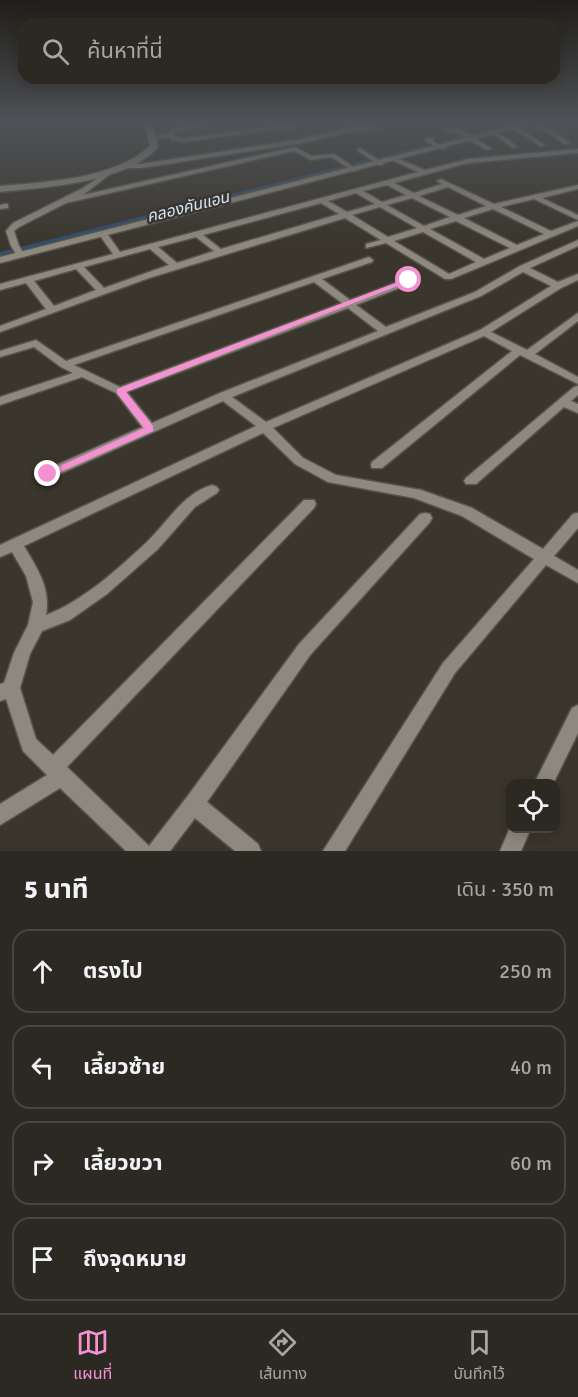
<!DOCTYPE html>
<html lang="th">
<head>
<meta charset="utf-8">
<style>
	:root { --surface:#2c2822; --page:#38342f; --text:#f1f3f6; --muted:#a6a6a5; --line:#484440; --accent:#f491d3 }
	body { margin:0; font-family:Signika,"Noto Sans Thai",sans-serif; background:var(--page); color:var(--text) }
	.controls { position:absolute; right:18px; bottom:18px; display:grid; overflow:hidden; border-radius:12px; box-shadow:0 3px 15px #0003 }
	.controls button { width:54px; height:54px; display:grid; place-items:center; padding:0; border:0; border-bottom:2px solid var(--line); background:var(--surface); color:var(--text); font:30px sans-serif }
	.stop { position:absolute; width:18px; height:18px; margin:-14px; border:4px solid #f491d3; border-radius:50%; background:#fff }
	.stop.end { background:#f491d3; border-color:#fff; box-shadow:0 2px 6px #0008 }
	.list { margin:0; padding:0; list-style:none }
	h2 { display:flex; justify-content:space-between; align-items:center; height:78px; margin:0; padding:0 24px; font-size:26px }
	h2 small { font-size:20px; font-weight:400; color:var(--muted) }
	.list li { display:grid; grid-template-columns:39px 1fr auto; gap:18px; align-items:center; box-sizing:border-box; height:84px; margin:0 12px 12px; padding:0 12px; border:2px solid var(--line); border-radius:18px }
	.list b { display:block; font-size:22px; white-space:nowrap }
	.list em { font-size:20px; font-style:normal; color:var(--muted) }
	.icon { flex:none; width:33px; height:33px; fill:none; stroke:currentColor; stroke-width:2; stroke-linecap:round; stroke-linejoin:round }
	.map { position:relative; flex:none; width:578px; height:851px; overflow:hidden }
	.search { position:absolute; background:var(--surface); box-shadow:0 3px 15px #0003; left:18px; right:18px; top:18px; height:66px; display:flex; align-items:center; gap:15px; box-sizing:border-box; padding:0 21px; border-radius:18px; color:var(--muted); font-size:22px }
	.sheet { height:462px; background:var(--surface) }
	nav { display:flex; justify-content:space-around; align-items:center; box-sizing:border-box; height:84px; border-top:2px solid var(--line); background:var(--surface); font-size:16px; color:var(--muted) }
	nav a { display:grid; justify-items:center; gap:3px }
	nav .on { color:var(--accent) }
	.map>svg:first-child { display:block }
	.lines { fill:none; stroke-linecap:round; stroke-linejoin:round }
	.canal { fill:#314c6d; fill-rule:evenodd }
	.minor-casing { stroke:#57544b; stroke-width:3 }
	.tertiary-casing { stroke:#57544b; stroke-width:3 }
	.minor { fill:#8e897e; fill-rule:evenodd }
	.tertiary { fill:#8e897e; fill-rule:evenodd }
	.route { fill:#f491d3 }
	.labels { text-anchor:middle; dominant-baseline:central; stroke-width:5; stroke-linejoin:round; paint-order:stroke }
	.far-water-label { font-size:16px; font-style:italic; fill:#d2e4fc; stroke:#3a362d }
</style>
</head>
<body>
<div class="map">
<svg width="578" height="851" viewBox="0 0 578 851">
	<rect width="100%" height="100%" fill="#3a362d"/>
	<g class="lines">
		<path class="canal" d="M508,124H519L0,258V252Z"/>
		<defs>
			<path id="minor" d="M197,124H213L175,132L174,135L176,137L185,138L294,124H313L185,142L172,140L169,137L153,139L150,137L167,134L171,129Z
				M361,124L377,128L366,132L358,130L302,143L141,168H126L123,166L126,164H141L302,139Z
				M534,124H542L570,143L565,144Z
				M513,127H517L545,145L540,146L513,129Z
				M447,129H457L478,138V140L492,149L487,150L470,141V139L454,132H445Z
				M494,132H498L518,147L513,148L494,134Z
				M427,138H434L433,141L446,148L441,149L425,141L424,140Z
				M295,147L312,156L334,154L358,170L353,171L331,157L311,160L294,151L66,203L19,227L14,231L19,246L25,255L24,257H18L11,246L6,231L13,223L83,188L109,170L114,171L83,195Z
				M360,148L383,163V165H379L358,151L357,150Z
				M578,149V153L468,163L394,183L414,193L442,184L437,181L441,179L494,204L578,185V189L542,198L578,215V220L534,199L501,207L551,231L578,221V226L451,279H445L386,243L366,248V244L381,240L345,218L149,278L0,332V326L46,309L26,283L0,290V284L113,254L99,234L100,232H106L120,252L418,172L394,161V159L396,158L425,170L468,159ZM387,185L406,195L382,202L363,191ZM448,187L486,206L458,215L419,196ZM356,193L375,204L347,212L328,201ZM412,198L450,217L424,226L387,205ZM321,203L339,214L221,249L203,235ZM380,207L417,228L388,237L352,215ZM493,209L544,234L517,245L464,218ZM456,221L510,248L484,259L430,229ZM423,232L476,262L449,274L394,241ZM196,237L214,251L177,263L158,247ZM150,249L169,265L104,288L84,267ZM76,269L96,290L54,306L34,281Z
				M5,204H8V208L0,209V205Z
				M578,240V246L530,268L558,282L578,274V280L561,288L491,332L527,350L578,313V321L535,354L578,377V384L520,355L382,468H372L371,465L372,462L512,351L484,336L273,428L303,458L336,475L421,490L472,508L543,549L573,514L578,513V528L554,556L578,570V583L546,565L455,673L345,851H323L443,663L534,559L462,516L414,498L328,482L295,464L263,433L24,546C37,568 51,588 46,615C83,601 118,569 147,542C168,522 182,494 212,485L217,487L219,490L217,493L195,507L158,549L107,594L70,620L42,631L30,654L20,688L36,739L53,755L304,500H314L316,504L314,508L67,767L149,846L187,797L299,644L420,514L425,513L430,514L432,518L430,522L311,654L207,802L258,844L261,851H235L195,818L170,851H126L60,788L0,825V804L47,775L23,751L6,699L0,701V684L4,683L14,653L28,625L33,602L26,576L12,552L0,557V545L256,426L223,401L53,477H43L42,474L43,471L142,427L116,393L82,377L0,405V397L73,373L61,367L34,347L0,357V351L36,340L66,361L369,257L373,260L372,262L322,279L350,300L406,279H412V283L356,305L386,327L475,292L520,266ZM523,272L551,286L480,330L266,422L232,397L481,296ZM314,282L342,303L120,387L74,365ZM348,308L378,331L220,393L152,423L127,392Z
				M578,386V395L571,401L578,404V413L564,407L476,484H466L464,481L466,478L574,387Z
				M578,705V733L553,784H534L572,708Z
				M510,828H531L521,851H500Z"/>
			<path id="tertiary" d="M145,124H153L158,147C126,183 46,187 0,192V186C46,182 115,179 150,146Z
				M519,124H533L0,263V257Z"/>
		</defs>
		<use href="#minor" class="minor-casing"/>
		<use href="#tertiary" class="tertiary-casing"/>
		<use href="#minor" class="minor"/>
		<use href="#tertiary" class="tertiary"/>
	</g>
	<linearGradient id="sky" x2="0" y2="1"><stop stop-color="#201e19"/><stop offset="0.51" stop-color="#4f5257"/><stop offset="1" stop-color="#4f5257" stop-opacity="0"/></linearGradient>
	<rect width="578" height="243" fill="url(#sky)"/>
	<path class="route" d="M406,279L413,280L126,392L153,426V431L51,476H44L42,474L144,428L117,393V389Z"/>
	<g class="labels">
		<g class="far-water-label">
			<text transform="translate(188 207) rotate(-14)">คลองคันแอน</text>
		</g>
	</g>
</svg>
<div class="controls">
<button><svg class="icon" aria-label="locate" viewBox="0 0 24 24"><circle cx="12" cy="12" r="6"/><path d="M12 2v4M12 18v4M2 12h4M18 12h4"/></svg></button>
</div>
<div class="stop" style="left:409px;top:280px"></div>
<div class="stop end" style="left:48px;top:474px"></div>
<div class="search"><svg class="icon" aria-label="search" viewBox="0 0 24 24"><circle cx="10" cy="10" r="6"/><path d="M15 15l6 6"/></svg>ค้นหาที่นี่</div>
</div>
<section class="sheet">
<h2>5 นาที<small>เดิน · 350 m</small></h2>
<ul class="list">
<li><svg class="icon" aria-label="ahead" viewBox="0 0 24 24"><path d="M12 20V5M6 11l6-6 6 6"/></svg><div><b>ตรงไป</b></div><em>250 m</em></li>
<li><svg class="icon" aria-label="left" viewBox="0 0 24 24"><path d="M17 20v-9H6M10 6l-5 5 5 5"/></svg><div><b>เลี้ยวซ้าย</b></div><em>40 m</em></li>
<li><svg class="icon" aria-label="right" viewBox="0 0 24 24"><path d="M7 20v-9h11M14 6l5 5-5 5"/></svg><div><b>เลี้ยวขวา</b></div><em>60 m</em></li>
<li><svg class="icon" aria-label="arrive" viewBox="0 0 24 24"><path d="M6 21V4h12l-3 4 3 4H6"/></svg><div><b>ถึงจุดหมาย</b></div></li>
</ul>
</section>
<nav>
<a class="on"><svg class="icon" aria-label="map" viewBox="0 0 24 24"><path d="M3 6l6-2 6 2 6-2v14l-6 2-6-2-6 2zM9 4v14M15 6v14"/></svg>แผนที่</a>
<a><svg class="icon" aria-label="directions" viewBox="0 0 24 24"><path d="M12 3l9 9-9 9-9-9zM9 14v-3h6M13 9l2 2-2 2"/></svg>เส้นทาง</a>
<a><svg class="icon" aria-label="saved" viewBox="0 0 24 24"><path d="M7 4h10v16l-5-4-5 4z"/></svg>บันทึกไว้</a>
</nav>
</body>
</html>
